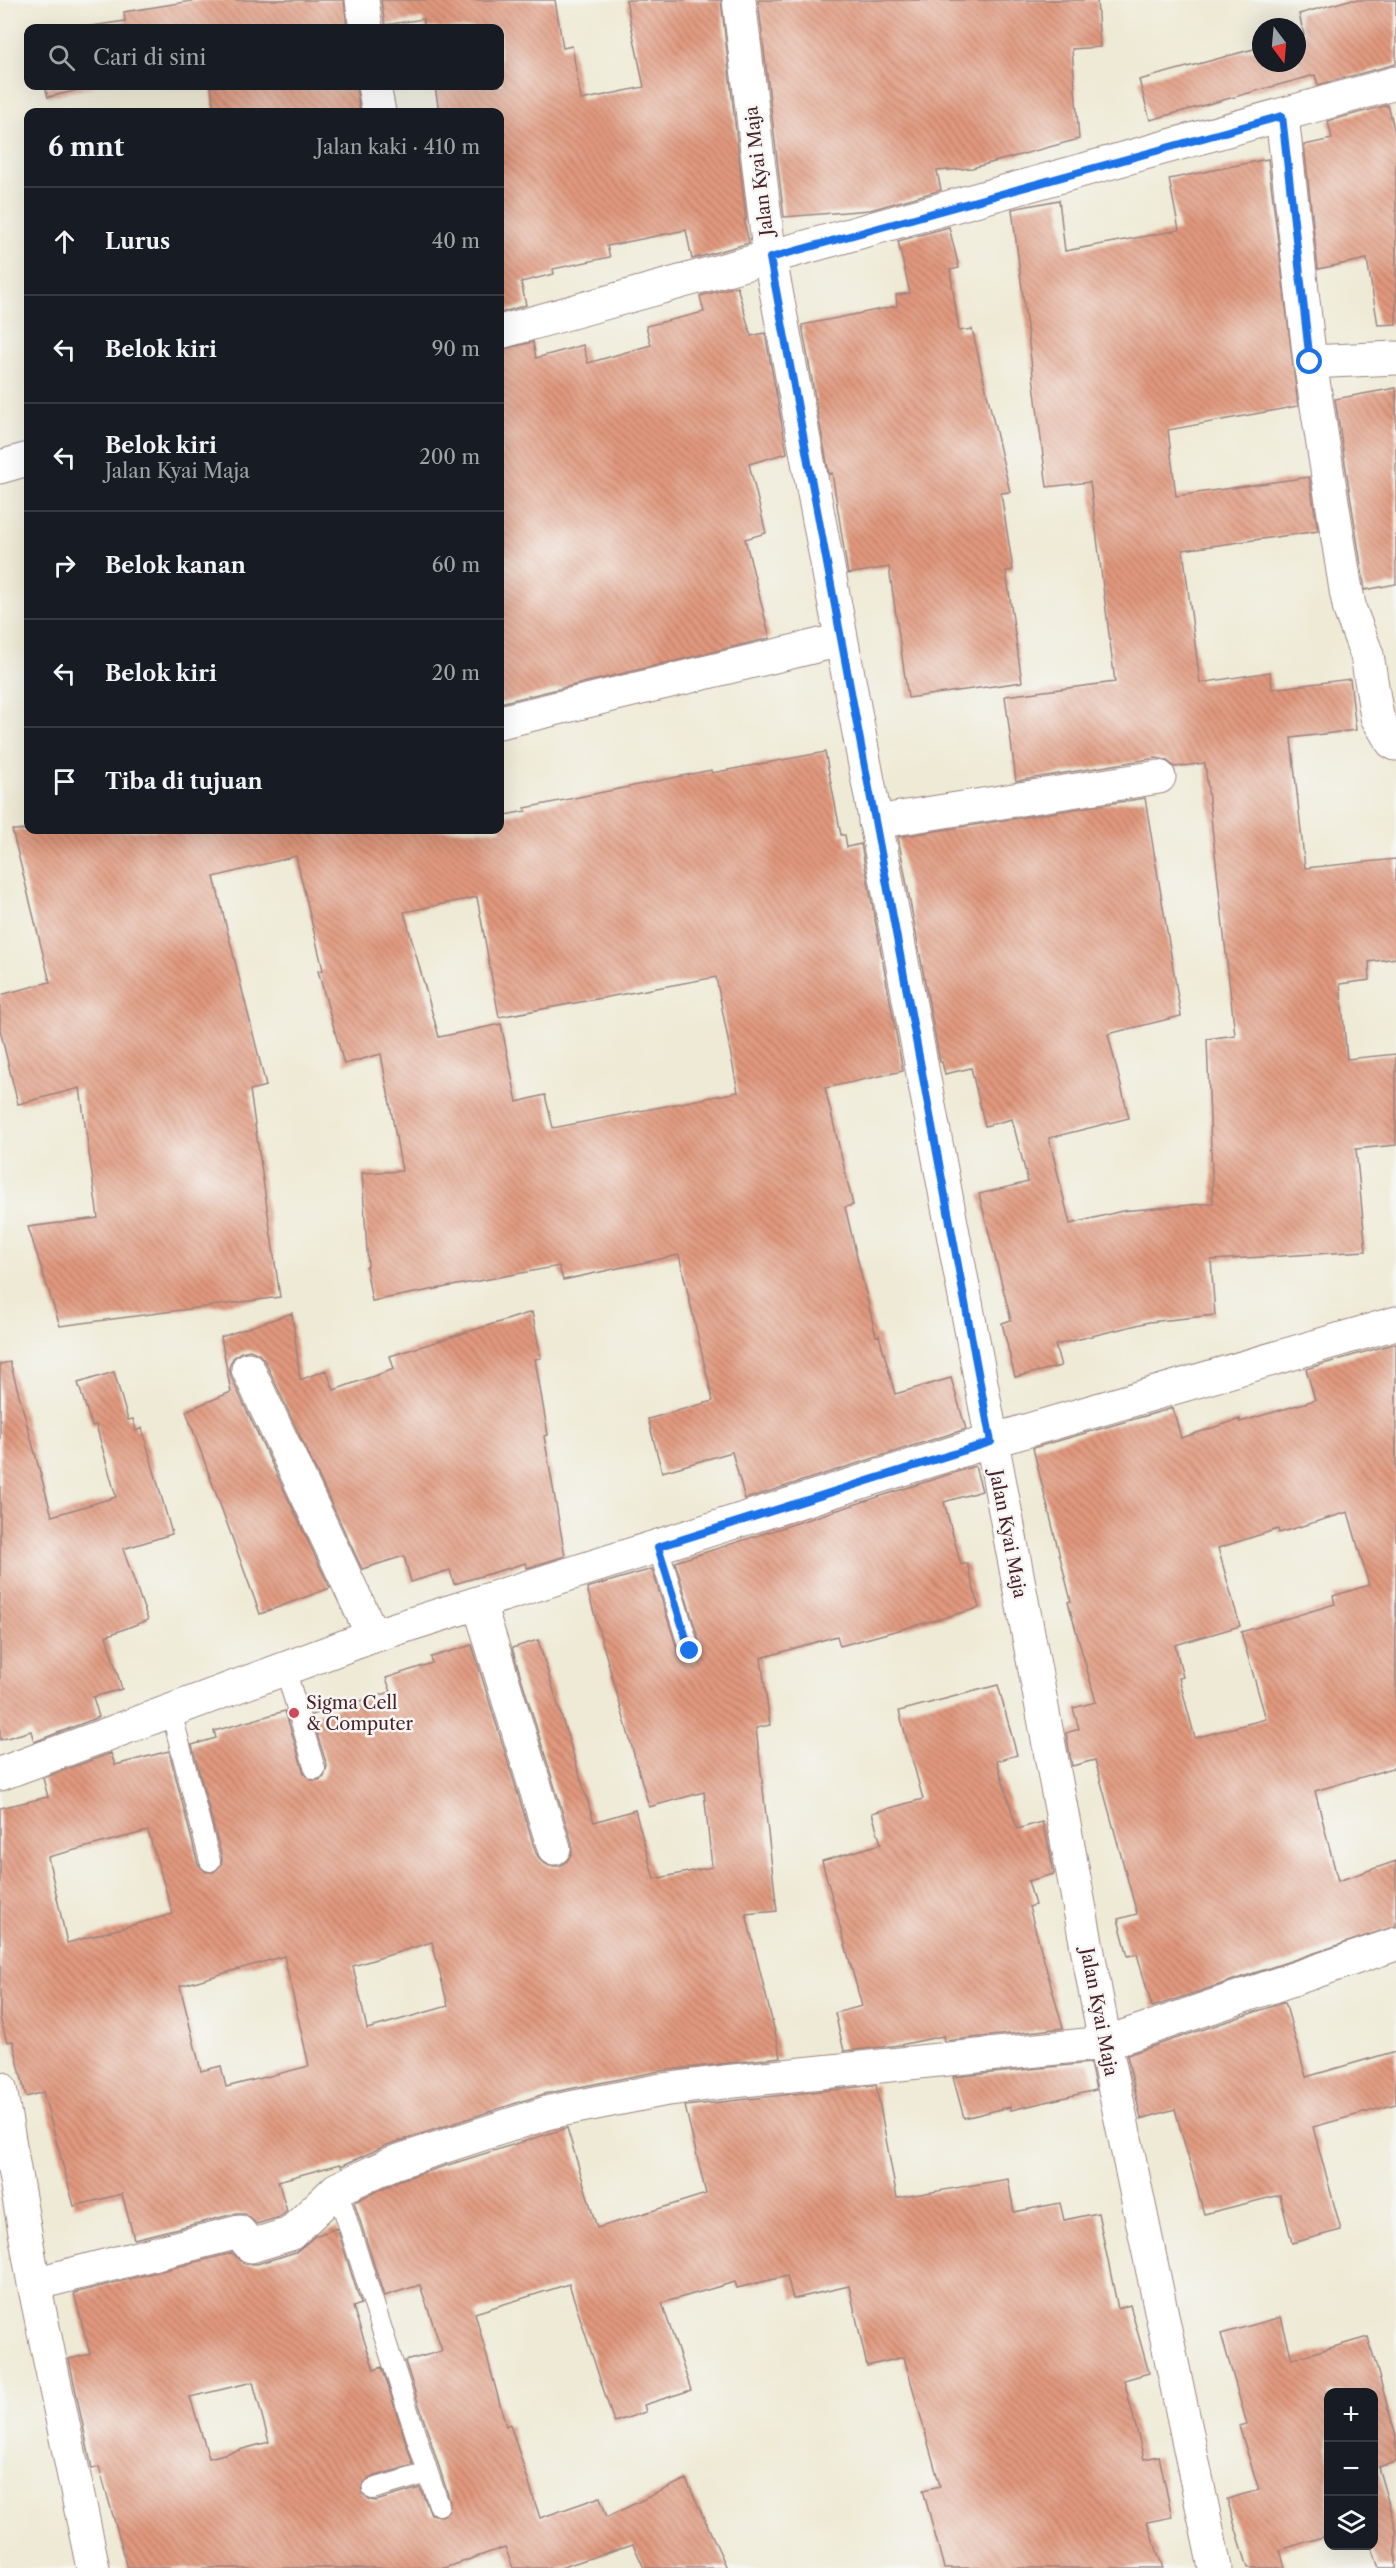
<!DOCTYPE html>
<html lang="id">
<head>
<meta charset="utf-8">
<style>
	:root { --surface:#171b24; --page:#20242c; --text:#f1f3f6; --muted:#9ea1a6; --line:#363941 }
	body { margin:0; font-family:"Libre Caslon Text",serif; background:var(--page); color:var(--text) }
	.controls { position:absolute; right:18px; bottom:18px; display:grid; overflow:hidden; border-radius:12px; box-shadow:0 6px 24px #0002 }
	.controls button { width:54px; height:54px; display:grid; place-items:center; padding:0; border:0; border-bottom:2px solid var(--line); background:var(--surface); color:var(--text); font:30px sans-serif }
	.compass { position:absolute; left:1252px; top:18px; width:54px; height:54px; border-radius:50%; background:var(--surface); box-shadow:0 6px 24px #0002; rotate:164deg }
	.stop { position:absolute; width:18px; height:18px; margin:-14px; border:4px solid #1a73e8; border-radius:50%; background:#fff }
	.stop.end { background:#1a73e8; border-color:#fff; box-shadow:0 2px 6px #0008 }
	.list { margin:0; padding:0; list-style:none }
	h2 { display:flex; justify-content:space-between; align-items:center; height:78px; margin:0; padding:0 24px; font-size:26px }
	h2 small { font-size:20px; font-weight:400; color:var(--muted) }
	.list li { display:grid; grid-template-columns:39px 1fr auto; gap:18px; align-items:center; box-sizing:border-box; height:108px; padding:0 24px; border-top:2px solid var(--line) }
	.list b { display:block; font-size:22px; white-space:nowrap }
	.list p { margin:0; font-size:20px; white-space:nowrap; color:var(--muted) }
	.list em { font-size:20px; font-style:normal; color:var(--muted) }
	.icon { flex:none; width:33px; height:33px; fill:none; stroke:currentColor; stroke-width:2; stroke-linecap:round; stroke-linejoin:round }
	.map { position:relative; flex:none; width:1396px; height:2568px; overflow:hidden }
	.search { position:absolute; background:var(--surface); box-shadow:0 6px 24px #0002; left:24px; top:24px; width:480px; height:66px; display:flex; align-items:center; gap:15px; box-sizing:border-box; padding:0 21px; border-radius:12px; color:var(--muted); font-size:22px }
	.panel { position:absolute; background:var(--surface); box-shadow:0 6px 24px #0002; left:24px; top:108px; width:480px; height:726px; border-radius:12px }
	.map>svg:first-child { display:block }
	.building { fill:url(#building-back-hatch); fill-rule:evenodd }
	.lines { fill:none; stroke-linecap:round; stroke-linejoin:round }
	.lane-casing { stroke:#9c8480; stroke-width:22 }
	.street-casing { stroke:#9c8480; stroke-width:35 }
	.secondary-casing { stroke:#9c8480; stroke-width:35 }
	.lane { stroke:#fff; stroke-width:20 }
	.street { stroke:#fff; stroke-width:33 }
	.secondary { stroke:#fff; stroke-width:33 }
	.route { stroke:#1a73e8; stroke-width:8 }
	.poi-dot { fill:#d1495b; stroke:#f6f6f2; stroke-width:2 }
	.labels { text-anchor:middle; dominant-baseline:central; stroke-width:5; stroke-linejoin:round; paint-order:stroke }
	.street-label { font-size:18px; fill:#4a1f2b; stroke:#f6f6f2 }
	.poi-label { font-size:18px; fill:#4a1f2b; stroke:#f6f6f2; text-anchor:start }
</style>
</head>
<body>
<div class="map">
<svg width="1396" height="2568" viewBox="0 0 1396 2568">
	<defs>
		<pattern id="building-back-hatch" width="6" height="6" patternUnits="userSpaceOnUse" patternTransform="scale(1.5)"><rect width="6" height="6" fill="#e1997e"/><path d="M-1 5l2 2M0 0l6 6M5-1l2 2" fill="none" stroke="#b87c67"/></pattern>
	</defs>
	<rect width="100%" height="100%" fill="#f6f6f2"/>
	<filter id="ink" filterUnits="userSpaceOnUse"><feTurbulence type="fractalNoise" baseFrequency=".0167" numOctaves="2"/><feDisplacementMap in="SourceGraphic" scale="12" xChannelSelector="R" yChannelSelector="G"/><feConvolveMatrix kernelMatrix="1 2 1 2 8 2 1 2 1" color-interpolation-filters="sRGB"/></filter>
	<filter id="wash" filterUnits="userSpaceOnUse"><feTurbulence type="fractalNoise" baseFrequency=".008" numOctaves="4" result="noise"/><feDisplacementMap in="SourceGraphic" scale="24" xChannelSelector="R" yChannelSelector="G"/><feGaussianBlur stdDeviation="1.35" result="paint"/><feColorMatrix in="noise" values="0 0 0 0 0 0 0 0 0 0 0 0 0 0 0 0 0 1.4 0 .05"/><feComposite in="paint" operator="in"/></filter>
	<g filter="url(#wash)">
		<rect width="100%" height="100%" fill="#eeead5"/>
		<g id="blocks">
			<path class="building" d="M198,0H344L347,28H78L125,21L124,12Z
				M381,0H555L563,48L572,46L581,100L644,87L626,0H721L746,220H744L749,243L692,259L686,230L607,246L610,257L553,269L554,274L521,282L526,305L500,313V112H439L435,86H500V28H425L423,19L385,25Z
				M758,0H1097L1100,47L1072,49L1079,139L972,168L937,171L941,190L870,210L784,217Z
				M1349,0H1396V64L1318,85L1315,75L1150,120L1139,80L1261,47V63H1297V37L1304,35L1299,14Z
				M45,86H96L48,97Z
				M211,86H356L360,112H214Z
				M1388,105L1396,136V324L1378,325L1367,259L1318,269L1304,145L1332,139L1328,121Z
				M1268,159L1298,406L1168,430L1176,496L1309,477L1318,531L1183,550L1200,683L1270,672L1272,689L1350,679L1356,730L1291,738L1305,868L1396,859V958L1369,962L1370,980L1340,984L1347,1059L1396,1054V1145L1356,1149L1366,1251L1211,1260L1215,1315L1149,1322L1055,1345L1061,1366L1015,1377L1002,1323L1011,1320L979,1194L1028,1182L1012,1119L985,1126L971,1068L945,1074L942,1062H940L898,837L1145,798L1181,1016L1108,1034L1129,1118L1049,1138L1070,1224L1122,1211L1213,1203L1207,1039L1235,1035L1205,763L1175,767L1166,760L1156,758L1016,781L1005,696L1115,682L1090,482L1047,487L1012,209L1059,200L1065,251L1179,230L1169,179Z
				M949,227L959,268L950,270L959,331L972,329L1010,492L1001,493L1013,570L1006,571L1022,682L908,698L889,567L848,574L832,473L829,474L802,325L897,306L896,295L910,293L898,241Z
				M737,286L751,336L765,333L787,453L749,464L766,533L745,539L770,638L500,703V350L533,342L536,358L583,345L588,363L651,345L646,326L704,312L700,296Z
				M1396,388V584L1365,590L1335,399Z
				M825,752L841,835H845L847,847L861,844L903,1071L825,1088L853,1205L845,1207L876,1336L879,1335L895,1394L951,1378L966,1429L745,1499L732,1452L662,1472L648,1419L713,1401L679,1255L563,1280L559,1266L372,1301L366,1267L368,1266L362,1173L402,1171L381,1054L344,1064L318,971L323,970L296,856L214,877L266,1086L250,1090L280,1297L60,1326L28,1227L98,1218L80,1088L18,1104L0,1030V995L50,982L12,830H500V816L526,811L525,808L711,770L712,773ZM477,897L499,1017L716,977L738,1092L553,1128L545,1095L517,1102L501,1024L439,1037L404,912Z
				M532,1312L541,1358L535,1359L548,1435L544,1436L565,1556L527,1568L526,1563L454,1584L450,1570L411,1582L404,1556L362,1569L265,1361L259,1354L250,1350L241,1352L233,1358L229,1367L231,1377L330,1588L260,1614L186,1411L231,1392L221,1337L292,1313L300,1380L326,1370L334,1390L394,1369L390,1356Z
				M1396,1343V1767L1315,1791L1338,1881L1396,1861V1926L1152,2007L1137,1954L1128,1956L1118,1919L1137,1914L1095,1760L1072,1766L1066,1733L1079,1729L1073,1708L1096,1702L1068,1602L1071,1601L1033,1448L1173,1408L1181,1438L1240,1419V1422L1315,1400L1306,1369ZM1348,1512L1369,1585L1333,1596L1335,1604L1241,1632L1266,1719L1195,1738L1179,1678L1183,1677L1175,1645L1240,1626L1218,1548L1278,1529L1279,1533Z
				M10,1362L52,1516L116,1497L96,1425L92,1426L78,1383L114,1372L128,1420L133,1419L136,1431L142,1428L172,1534L123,1549L148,1620L106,1636L122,1689L93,1697L99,1717L34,1742L31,1731L0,1740V1364Z
				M975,1466L982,1491L944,1502L961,1565L967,1563L979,1608L840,1646L837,1636L761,1658L770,1725L756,1728L777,1911L746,1914L781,2057L660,2071L544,2094L387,2145L341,2166L340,2164L278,2181L287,2211L280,2217L257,2224L245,2214H234L134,2239L122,2194L74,2206L43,2092L26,2097L13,2041L7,2042L0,2018V1808L48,1797L43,1778L111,1753L115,1765L169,1751L198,1864L206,1872H214L221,1865L222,1858L192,1745L216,1738L214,1731L285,1711L304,1773L312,1780H319L324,1777L327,1766L311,1715L391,1692L386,1678L432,1663L431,1657L472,1645L536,1853L541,1861L549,1866H560L567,1861L572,1853V1843L512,1648L538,1640L594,1822L635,1810L654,1879L712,1867L704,1792L649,1807L587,1588L652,1569L679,1655L687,1662H694L701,1654V1647L675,1562ZM148,1831L173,1914L67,1943L48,1857ZM432,1942L448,2006L367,2029L353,1966ZM284,1956L309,2066L226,2087L221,2066L201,2071L180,1986Z
				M998,1685L1017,1755L997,1761L1017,1829L1042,1822L1049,1847L1054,1874L1028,1881L1035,1905L1029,1907L1063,2028L944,2041L943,2036L900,2045L844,2051L835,2013L862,2006L822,1861L881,1844L872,1813L923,1799L899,1711Z
				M1285,2002L1306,2077L1396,2051V2104L1313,2127L1341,2230L1292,2243L1280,2195L1204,2214L1175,2109L1141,2119L1127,2055Z
				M1090,2063L1096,2090L1011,2110L1010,2107L964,2118L953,2077Z
				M876,2085L897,2198L1008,2179L1014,2212L1060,2203L1064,2220L1098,2213L1118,2309L1130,2305L1149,2373L1124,2380L1144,2459L1159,2456L1172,2517L1147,2522L1163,2568H944L923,2490L940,2486L904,2357L867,2366L849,2286L793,2299L787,2276L737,2288L735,2282L662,2303L691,2390L644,2405L646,2412L614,2422L569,2284L475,2313L506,2426L510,2424L540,2518L600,2497L607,2517L686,2479L727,2568H644L633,2544L560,2568H513L505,2547L445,2568H128L99,2467L92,2469L69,2359L90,2354L74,2293L232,2253L245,2264H257L296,2252L315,2236L337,2228L361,2304L353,2307L374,2370L382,2367L413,2465L369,2478L362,2486V2493L370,2500L376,2501L420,2488L431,2514L442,2516L448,2512L450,2501L405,2361L442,2351L420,2285L384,2296L354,2202L400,2180L567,2128L597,2228L706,2194L685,2106ZM253,2382L269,2442L209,2458L190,2397Z
				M1281,2317L1292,2359L1368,2337L1396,2436V2462L1378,2467L1396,2529V2568H1379L1371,2546H1374V2392H1329V2535L1280,2550L1285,2568H1248L1227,2499L1259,2490L1239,2426L1247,2424L1221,2334Z"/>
		</g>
	</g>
	<g filter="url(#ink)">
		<use href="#blocks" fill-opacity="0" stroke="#9c8480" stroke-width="1.5"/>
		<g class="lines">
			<defs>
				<path id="lane" d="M658,1547L690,1651
					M285,1668L315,1769
					M171,1711L210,1861
					M337,2189L428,2473L373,2489
					M428,2473L439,2505"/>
				<path id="street" d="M362,0L366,28
					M374,86L379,112
					M1282,116L1310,362L1346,590L1350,610L1367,655L1377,717L1392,742L1396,744
					M500,332L1396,83
					M1310,362L1396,358
					M0,467L28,459
					M500,722L841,640
					M875,822L1159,777
					M248,1369L373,1636
					M479,1603L554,1848
					M0,1774L373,1636L991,1441L1396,1323
					M0,2088L34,2284L93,2568
					M34,2284L239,2232L251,2246L290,2234L337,2189L393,2163L550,2112L662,2090L724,2082L1105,2043L1396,1944"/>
				<path id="secondary" d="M739,0L770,259L1105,2043L1215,2568"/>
			</defs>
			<use href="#lane" class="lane-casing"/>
			<use href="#street" class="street-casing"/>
			<use href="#secondary" class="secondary-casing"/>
			<use href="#lane" class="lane"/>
			<use href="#street" class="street"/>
			<use href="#secondary" class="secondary"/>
		</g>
	</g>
	<g class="lines" filter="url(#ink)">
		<path class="route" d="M690,1651L658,1547L991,1442L770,258L1282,116L1310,362"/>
	</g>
	<circle class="poi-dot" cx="294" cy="1713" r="6"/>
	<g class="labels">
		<g class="street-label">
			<text transform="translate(759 171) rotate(-97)">Jalan Kyai Maja</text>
			<text transform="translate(1008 1534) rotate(79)">Jalan Kyai Maja</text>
			<text transform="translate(1099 2012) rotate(79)">Jalan Kyai Maja</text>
		</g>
		<g class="poi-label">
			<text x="306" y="1703">Sigma Cell<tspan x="306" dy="21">&amp; Computer</tspan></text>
		</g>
	</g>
</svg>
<div class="controls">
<button>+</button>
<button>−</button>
<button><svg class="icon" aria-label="layers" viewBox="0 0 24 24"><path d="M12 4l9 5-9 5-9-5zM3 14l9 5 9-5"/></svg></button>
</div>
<svg class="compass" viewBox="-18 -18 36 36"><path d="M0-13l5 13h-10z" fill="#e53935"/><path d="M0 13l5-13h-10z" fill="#9ea1a6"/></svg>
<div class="stop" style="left:1310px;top:362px"></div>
<div class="stop end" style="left:690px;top:1651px"></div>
<div class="search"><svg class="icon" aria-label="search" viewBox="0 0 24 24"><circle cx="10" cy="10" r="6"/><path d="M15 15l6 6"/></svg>Cari di sini</div>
<section class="panel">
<h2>6 mnt<small>Jalan kaki · 410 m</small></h2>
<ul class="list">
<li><svg class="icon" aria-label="ahead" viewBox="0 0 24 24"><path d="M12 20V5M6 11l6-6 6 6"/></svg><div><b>Lurus</b></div><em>40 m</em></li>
<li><svg class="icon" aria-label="left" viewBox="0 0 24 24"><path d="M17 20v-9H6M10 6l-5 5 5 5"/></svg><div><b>Belok kiri</b></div><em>90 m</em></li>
<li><svg class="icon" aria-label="left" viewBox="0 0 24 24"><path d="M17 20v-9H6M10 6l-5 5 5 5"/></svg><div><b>Belok kiri</b><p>Jalan Kyai Maja</p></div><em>200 m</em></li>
<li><svg class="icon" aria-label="right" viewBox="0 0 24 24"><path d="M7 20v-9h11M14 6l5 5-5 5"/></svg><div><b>Belok kanan</b></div><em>60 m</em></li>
<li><svg class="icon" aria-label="left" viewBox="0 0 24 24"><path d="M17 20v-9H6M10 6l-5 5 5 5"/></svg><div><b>Belok kiri</b></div><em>20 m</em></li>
<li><svg class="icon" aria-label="arrive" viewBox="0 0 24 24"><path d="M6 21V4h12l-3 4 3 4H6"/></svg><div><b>Tiba di tujuan</b></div></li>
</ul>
</section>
</div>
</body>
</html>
